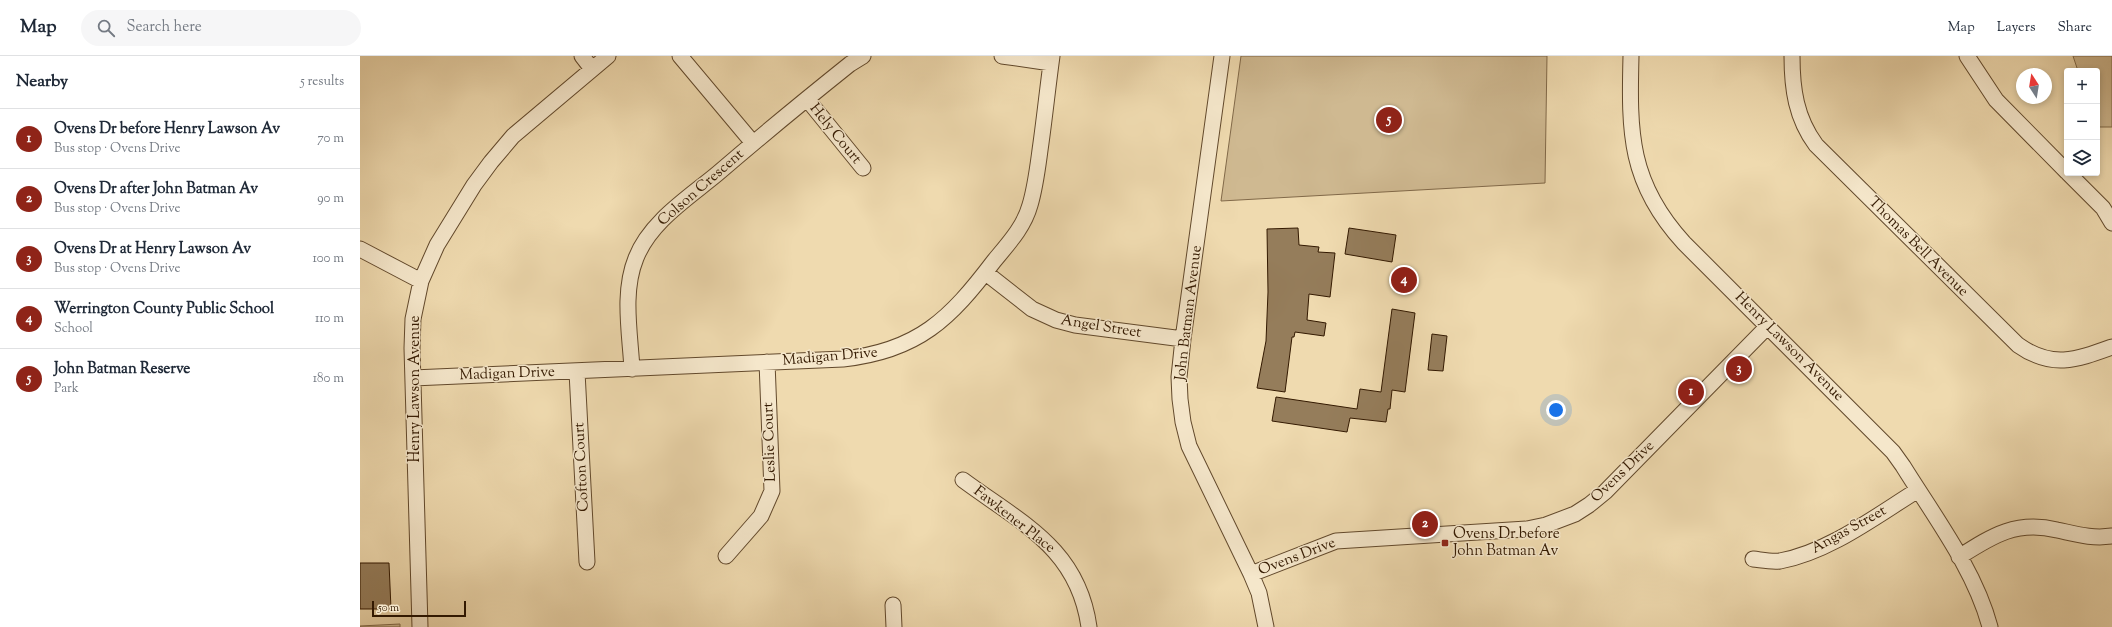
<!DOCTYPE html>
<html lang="en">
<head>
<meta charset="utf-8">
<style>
	:root { --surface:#fff; --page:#f6f6f7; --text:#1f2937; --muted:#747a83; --line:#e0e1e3; --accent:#8f2418 }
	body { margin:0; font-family:"Sorts Mill Goudy",serif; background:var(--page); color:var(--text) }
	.controls { position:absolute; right:12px; top:12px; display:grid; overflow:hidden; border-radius:4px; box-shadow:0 2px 6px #0003 }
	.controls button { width:36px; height:36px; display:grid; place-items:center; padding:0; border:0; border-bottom:1px solid var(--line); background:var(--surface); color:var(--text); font:20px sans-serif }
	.compass { position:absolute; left:1656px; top:12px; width:36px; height:36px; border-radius:50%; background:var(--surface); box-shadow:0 2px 6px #0003; rotate:348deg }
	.scale { position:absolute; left:12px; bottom:10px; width:94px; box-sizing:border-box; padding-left:4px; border:2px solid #331901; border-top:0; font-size:11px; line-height:14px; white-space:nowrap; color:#331901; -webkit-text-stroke:3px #f5e7cb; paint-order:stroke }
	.you { position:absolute; left:1196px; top:354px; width:14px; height:14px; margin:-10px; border:3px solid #fff; border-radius:50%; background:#1a73e8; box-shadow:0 0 0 6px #1a73e833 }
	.badge { display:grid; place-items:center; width:26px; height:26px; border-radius:50%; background:var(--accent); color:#fff; font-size:13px; font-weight:700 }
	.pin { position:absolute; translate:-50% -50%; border:2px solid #fff; box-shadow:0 1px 4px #0006 }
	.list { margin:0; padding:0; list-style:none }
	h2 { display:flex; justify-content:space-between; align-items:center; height:52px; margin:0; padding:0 16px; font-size:17px }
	h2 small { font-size:13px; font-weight:400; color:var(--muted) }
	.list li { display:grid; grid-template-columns:26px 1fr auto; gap:12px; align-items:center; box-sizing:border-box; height:60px; padding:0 16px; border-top:1px solid var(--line) }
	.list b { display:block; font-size:15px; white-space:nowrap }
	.list p { margin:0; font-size:13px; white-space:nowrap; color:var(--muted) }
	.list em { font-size:13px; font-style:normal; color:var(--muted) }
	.icon { flex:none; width:22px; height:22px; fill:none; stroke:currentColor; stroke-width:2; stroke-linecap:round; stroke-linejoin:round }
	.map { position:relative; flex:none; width:1752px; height:571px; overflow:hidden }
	header { display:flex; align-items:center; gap:24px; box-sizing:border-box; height:56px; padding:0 20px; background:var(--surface); border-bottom:1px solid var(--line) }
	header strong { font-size:19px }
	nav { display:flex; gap:22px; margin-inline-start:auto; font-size:14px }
	.search { width:280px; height:36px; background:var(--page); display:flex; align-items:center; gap:10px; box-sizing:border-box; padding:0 14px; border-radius:22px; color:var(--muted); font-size:15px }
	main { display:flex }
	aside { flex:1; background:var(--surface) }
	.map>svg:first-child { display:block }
	.green { fill:#cfb991; stroke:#816949 }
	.building { fill:#957d5b; stroke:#331901 }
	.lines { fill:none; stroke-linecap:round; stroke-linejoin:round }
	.minor-casing { stroke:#62492c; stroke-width:17 }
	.minor { stroke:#f5e7cb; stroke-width:15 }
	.poi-dot { fill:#8f2418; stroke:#f5e7cb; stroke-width:1.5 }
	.labels { text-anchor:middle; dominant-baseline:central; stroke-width:3; stroke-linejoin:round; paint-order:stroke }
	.street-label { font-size:15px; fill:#331901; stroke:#f5e7cb }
	.poi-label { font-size:15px; fill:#331901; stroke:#f5e7cb; text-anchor:start }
</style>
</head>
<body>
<header>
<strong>Map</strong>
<div class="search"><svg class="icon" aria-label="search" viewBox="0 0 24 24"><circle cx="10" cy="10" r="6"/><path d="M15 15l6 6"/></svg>Search here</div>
<nav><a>Map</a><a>Layers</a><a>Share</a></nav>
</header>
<main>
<aside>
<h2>Nearby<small>5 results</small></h2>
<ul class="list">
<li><span class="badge">1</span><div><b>Ovens Dr before Henry Lawson Av</b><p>Bus stop · Ovens Drive</p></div><em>70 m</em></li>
<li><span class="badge">2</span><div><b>Ovens Dr after John Batman Av</b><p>Bus stop · Ovens Drive</p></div><em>90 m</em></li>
<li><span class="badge">3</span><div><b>Ovens Dr at Henry Lawson Av</b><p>Bus stop · Ovens Drive</p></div><em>100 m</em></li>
<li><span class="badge">4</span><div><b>Werrington County Public School</b><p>School</p></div><em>110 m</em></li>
<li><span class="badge">5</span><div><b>John Batman Reserve</b><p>Park</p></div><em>180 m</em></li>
</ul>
</aside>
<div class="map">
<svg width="1752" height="571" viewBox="0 0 1752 571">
	<rect width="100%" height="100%" fill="#efdaaf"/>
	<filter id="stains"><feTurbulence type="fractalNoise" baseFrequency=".005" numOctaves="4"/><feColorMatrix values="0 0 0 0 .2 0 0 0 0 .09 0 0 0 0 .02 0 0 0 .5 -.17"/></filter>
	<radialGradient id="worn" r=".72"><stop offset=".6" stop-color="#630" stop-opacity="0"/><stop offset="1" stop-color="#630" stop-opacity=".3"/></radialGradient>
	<path class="green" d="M881,0H1187L1185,127L861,145Z
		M1713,0H1752V71H1739L1737,66V15H1718Z
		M40,568V571H0V570Z"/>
	<path class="building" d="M938,172L939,189L959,191L958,196L975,197L970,241L949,238L947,264L966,267L964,280L935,276L934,281H932L925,336L897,332L906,285L908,236L907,173Z
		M989,172L1036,179L1032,206L985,198Z
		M1032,253L1055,257L1045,336L1032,334L1030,353H1028L1026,366L990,362L987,376L912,365L916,341L997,353L1000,333L1021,336Z
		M1072,278L1087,280L1083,315L1068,314Z
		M0,507H29L31,553H0Z"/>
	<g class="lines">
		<defs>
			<path id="minor" d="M222,0L232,13
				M320,0L393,87
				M642,0L691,7
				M862,0L823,283L819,321L820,343L823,366L829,390L891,518L899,537L906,571
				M1271,0C1269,77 1269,127 1324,187L1533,396L1543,410C1574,460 1615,514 1630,571
				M1432,0C1432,33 1436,62 1456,89L1658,289C1692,313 1716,304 1752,291
				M1607,0L1636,44L1707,116
				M447,43L503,112
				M1708,117L1743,152L1752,167
				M0,193L61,225
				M626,217L672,253L696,264L715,269L823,283
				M272,313C270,277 262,236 276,202C290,166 328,142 357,118C400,81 445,44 490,8L503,0
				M217,316L227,506
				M53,322L483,303C558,295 590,263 634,205C648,188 664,171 670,149C676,129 678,108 681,87C685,58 688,29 692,0
				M603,424C661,467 718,492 729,571
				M366,500L401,460L412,435L407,306
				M1599,501C1632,480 1656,464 1697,474C1716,478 1732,483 1752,480
				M1393,503C1402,504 1411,506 1420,505C1469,496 1516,460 1558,434
				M891,518L976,485L1167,473L1186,469L1215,458L1229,449L1245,436L1407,271
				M533,549L534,571
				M60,571L52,292L53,263L61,225L77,189L114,129L131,106L153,80L248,0"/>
		</defs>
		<use href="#minor" class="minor-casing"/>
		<use href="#minor" class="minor"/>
	</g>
	<rect class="poi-dot" x="1081" y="483" width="8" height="8" rx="2"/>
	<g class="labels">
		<g class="street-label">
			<text transform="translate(475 78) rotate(51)">Hely Court</text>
			<text transform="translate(341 132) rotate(-41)">Colson Crescent</text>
			<text transform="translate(1558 191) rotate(45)">Thomas Bell Avenue</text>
			<text transform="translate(829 257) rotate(-83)">John Batman Avenue</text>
			<text transform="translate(741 271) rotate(9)">Angel Street</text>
			<text transform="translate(1429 291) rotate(45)">Henry Lawson Avenue</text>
			<text transform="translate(470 301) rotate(-5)">Madigan Drive</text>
			<text transform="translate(147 318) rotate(-2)">Madigan Drive</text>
			<text transform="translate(55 333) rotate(-90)">Henry Lawson Avenue</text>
			<text transform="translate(410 386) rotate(-92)">Leslie Court</text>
			<text transform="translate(222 411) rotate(-93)">Cofton Court</text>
			<text transform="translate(1263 416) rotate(-44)">Ovens Drive</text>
			<text transform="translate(654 464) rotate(38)">Fawkener Place</text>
			<text transform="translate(1489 474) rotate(-29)">Angas Street</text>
			<text transform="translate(937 501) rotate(-21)">Ovens Drive</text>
		</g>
		<g class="poi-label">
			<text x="1093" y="478">Ovens Dr before<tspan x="1093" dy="17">John Batman Av</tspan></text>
		</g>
	</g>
	<rect width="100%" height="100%" filter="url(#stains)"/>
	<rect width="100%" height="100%" fill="url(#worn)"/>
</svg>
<div class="controls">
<button>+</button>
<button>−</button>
<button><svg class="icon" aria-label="layers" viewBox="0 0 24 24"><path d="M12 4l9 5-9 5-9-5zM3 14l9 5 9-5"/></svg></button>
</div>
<svg class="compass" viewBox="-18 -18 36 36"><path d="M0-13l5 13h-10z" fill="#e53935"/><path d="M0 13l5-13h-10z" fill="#747a83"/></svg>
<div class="scale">50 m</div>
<div class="you"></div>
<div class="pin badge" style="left:1331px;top:336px">1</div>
<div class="pin badge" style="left:1065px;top:468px">2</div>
<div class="pin badge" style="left:1379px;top:313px">3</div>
<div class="pin badge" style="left:1044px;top:224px">4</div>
<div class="pin badge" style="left:1029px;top:64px">5</div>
</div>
</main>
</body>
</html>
